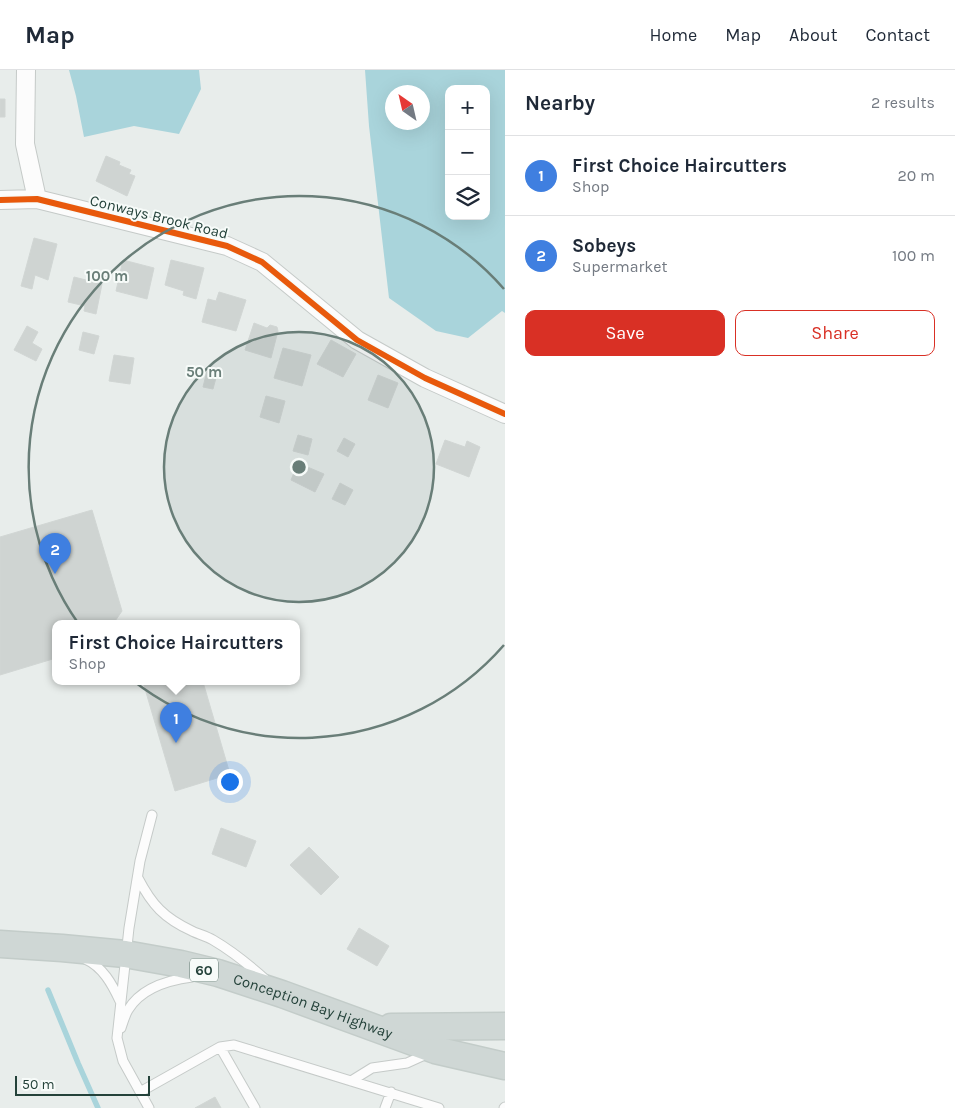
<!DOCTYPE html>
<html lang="en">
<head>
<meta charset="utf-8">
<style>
	:root { --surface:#fff; --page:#f2f2f3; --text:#1f2937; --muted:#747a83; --line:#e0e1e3; --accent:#d93025 }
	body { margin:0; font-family:Karla,sans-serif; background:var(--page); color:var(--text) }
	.controls { position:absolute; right:15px; top:15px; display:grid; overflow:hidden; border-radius:10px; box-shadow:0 5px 20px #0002 }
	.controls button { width:45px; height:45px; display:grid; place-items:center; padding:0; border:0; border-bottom:1px solid var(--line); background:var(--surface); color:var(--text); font:25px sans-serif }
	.compass { position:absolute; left:385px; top:15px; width:45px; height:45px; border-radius:50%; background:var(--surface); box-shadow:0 5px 20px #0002; rotate:326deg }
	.scale { position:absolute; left:15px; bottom:12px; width:135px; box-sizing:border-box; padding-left:5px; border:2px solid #24423a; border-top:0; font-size:14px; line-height:18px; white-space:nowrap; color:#24423a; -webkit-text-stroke:4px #f7fbf9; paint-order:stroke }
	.you { position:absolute; left:229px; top:711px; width:18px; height:18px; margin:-12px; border:4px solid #fff; border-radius:50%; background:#1a73e8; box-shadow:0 0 0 8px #1a73e833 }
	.badge { display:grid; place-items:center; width:32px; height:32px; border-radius:50%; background:var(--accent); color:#fff; font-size:16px; font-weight:700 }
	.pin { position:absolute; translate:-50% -41px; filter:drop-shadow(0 1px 2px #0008) }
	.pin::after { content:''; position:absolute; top:26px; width:18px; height:15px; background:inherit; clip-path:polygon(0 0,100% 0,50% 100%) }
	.popup { position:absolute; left:52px; top:550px; width:248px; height:65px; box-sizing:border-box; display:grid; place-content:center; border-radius:10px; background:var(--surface); filter:drop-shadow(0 1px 4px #0005); font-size:16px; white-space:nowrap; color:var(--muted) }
	.popup b { font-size:19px; color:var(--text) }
	.popup::after { content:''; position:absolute; left:50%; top:100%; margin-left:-10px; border:10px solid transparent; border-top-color:var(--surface) }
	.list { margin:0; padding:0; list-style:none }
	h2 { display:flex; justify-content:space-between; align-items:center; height:65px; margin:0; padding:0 20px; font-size:21px }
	h2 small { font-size:16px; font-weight:400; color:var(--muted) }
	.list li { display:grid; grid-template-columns:32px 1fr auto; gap:15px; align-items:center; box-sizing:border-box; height:80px; padding:0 20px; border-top:1px solid var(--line) }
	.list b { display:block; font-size:19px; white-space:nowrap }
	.list p { margin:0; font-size:16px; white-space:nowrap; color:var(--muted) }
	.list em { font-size:16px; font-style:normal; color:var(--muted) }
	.actions { display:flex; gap:10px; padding:15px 20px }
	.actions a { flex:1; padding:11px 0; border:1px solid var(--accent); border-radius:10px; text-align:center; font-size:18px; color:var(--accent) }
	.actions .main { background:var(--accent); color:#fff }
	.icon { flex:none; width:28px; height:28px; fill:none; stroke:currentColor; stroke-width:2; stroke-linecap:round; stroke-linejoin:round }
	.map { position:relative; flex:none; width:505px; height:1038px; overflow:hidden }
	header { display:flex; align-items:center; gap:30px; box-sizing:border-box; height:70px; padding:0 25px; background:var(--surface); border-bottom:1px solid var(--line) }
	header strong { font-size:24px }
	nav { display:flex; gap:28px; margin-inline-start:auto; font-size:18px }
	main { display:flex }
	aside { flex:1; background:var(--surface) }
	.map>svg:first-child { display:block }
	.water { fill:#a9d4db; fill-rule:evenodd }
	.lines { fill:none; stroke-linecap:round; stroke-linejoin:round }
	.stream { stroke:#a9d4db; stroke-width:5.5 }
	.building { fill:#cfd4d2; stroke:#d1d6d4 }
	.lane-casing { stroke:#c5cac8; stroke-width:11 }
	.street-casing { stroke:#c5cac8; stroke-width:20 }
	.primary-casing { stroke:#c3ccc9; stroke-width:29 }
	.lane { stroke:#fcfcfc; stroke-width:9 }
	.street { stroke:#fcfcfc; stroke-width:18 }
	.primary { stroke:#cfd7d5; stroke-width:26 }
	.cycleway-casing { stroke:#f7fbf9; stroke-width:9 }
	.cycleway { stroke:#e8590c; stroke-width:6 }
	.ring { fill:none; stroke:#697e78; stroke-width:2.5 }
	.labels { text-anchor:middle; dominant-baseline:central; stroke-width:4; stroke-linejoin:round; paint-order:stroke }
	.shield { fill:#f7fbf9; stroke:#637a73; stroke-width:1 }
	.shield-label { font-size:14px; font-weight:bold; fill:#24423a }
	.street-label { font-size:15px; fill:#24423a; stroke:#f7fbf9 }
	.centre { fill:#697e78; stroke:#f7fbf9; stroke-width:2.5 }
	.ring-label { font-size:15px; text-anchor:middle; font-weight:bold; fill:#697e78; stroke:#f7fbf9; stroke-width:4; stroke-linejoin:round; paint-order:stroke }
</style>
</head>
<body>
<header>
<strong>Map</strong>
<nav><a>Home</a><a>Map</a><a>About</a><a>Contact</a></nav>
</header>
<main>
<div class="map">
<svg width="505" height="1038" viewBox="0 0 505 1038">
	<rect width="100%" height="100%" fill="#e8edeb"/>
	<path class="water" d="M69,0H199L201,19L179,64L134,56L84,67L76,26Z
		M365,0H505V243L502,241L468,268L436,261L389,228L369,56ZM449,19H486V146H449ZM392,22H422V52H392Z"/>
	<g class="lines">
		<path class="stream" d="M48,920L78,993L98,1038"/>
	</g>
	<path class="building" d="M0,29H5V47H0Z
		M106,86L120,92L119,95L131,100L129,104L135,106L127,126L96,111Z
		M34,168L57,174L48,210L35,205L32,219L21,216Z
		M123,190L154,198L147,229L116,221Z
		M171,190L204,198L196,229L183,225L184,221L165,215Z
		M74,207L102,214L96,244L84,241L85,236L68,232Z
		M219,222L246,230L236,261L202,252L208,229L216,231Z
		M254,253L267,258L270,255L277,257L278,261L271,288L245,280Z
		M27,256L38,262L32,273L42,279L36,291L14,280Z
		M83,262L99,266L94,284L79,280Z
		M331,270L356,284L343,307L317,294Z
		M283,278L311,285L302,316L274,308Z
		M114,285L134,288L130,314L109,311Z
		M207,301L217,304L213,319L203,317Z
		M378,305L398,313L388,338L368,330Z
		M266,326L285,331L279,353L260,347Z
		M298,365L312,369L308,385L293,381Z
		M344,368L355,374L348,387L337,381Z
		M445,370L465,377L467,371L480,377L469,407L436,394Z
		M298,393L324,404L315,422L291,410Z
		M340,413L353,420L345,435L332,429Z
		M92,440L122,541L113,554H56V588L0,605V467Z
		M143,612H203L230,704L175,721Z
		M221,758L256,771L246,797L212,784Z
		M309,777L339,807L321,825L290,795Z
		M359,858L389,876L377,896L347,879Z
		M215,1027L221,1038H195Z"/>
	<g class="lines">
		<defs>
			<path id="lane" d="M138,808C152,835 164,848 192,861C198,864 206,866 213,870C232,881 248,894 265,909
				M85,889C103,897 112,914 120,931
				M121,958C123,952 125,945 128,940C141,918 169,910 192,907
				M220,977L255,1038
				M351,1011L372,998L407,993L429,983
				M140,1022L220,977L234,975L439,1038
				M149,1038L123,991L117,968L129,858L140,791L152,745
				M385,1038L391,1022
				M504,1038L505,1037"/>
			<path id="street" d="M26,0L25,74L37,129
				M0,130L37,129L227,176L262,192L357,270L425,308L505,344"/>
			<g id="primary">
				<path id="s1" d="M0,874L62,878L125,884L181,894L218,903L282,924L435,980L505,996"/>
				<path d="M391,957L505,956"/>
			</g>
		</defs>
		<use href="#lane" class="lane-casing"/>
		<use href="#street" class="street-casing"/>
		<use href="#primary" class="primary-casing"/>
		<use href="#lane" class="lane"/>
		<use href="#street" class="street"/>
		<use href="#primary" class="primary"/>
		<defs>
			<path id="cycleway" d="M0,130L37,129L227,176L262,192L357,270L425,308L505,344"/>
		</defs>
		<use href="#cycleway" class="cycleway-casing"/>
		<use href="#cycleway" class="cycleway"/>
	</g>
	<circle cx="299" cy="397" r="135" fill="#697e78" fill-opacity=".12"/>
	<g class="ring">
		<circle cx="299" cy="397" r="135"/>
		<path d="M504 575A271 271 0 1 1 504 219"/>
	</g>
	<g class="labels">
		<rect class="shield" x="190" y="888.5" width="28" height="23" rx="4"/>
		<g class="shield-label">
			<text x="204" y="900">60</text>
		</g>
		<g class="street-label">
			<text transform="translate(159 147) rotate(14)">Conways Brook Road</text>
			<text stroke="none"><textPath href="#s1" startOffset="321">Conception Bay Highway</textPath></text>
		</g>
	</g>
	<circle cx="299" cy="397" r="8" class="centre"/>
	<g class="ring-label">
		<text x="107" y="211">100 m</text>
		<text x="204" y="307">50 m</text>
	</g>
</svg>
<div class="controls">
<button>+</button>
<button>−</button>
<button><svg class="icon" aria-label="layers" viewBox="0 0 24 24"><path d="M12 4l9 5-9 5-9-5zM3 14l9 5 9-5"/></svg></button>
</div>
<svg class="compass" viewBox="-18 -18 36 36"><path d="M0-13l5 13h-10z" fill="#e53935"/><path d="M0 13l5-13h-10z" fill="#747a83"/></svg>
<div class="scale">50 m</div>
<div class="you"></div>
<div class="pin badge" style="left:176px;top:673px;background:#3f7fe0">1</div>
<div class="popup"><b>First Choice Haircutters</b>Shop</div>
<div class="pin badge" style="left:55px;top:504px;background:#3f7fe0">2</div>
</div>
<aside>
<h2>Nearby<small>2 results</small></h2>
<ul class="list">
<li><span class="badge" style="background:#3f7fe0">1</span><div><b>First Choice Haircutters</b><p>Shop</p></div><em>20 m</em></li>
<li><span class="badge" style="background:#3f7fe0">2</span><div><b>Sobeys</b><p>Supermarket</p></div><em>100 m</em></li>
</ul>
<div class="actions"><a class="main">Save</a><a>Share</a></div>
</aside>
</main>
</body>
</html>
